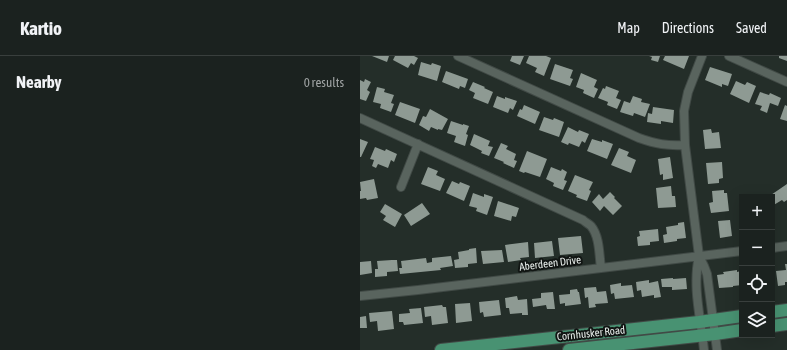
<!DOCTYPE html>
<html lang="en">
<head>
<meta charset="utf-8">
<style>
	:root { --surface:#1b221f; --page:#242a28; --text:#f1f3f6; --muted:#a0a4a4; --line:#393f3d }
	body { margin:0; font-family:"Asap Condensed",sans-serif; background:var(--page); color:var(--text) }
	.controls { position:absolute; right:12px; bottom:12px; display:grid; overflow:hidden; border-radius:0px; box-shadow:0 4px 16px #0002 }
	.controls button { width:36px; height:36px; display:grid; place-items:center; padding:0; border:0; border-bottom:1px solid var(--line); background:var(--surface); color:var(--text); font:20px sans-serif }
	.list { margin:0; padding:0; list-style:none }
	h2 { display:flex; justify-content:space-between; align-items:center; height:52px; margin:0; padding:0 16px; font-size:17px }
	h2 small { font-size:13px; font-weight:400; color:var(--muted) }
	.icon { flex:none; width:22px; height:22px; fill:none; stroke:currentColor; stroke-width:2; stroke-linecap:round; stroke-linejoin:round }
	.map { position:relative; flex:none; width:427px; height:294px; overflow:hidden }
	header { display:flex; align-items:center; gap:24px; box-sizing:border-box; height:56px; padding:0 20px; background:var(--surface); border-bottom:1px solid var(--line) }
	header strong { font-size:19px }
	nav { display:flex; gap:22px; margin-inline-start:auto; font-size:14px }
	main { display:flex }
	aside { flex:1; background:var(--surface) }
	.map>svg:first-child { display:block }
	.building { fill:#8e9a93 }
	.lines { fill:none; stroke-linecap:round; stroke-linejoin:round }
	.minor-casing { stroke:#414a46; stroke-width:10 }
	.primary-casing { stroke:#414a46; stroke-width:14 }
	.minor { stroke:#59645e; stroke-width:8 }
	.primary { stroke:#489272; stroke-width:12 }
	.labels { text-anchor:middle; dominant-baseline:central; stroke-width:4; stroke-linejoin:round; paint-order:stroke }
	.street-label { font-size:11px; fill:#e7edea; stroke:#111513 }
</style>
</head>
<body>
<header>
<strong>Kartio</strong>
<nav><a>Map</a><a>Directions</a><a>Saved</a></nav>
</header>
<main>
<aside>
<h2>Nearby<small>0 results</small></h2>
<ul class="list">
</ul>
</aside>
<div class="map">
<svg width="427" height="294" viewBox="0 0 427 294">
	<rect width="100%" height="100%" fill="#242e29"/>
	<path class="building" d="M12,0H29L27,6Z
		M35,0H54L58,2L54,9L51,7L48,12L33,4Z
		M152,0H164L160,9L150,5Z
		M169,0H186L191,2L184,20L175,16L177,12L166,7Z
		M289,0H300L298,6L291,4L292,1Z
		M305,0H329L324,13L303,4Z
		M419,0H427V5L419,2Z
		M61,6L71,9L72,7L81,10L77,25L58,19Z
		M195,8L213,14L210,22L213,23L210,30L190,23Z
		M350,11L372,18L368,30L362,28V31L345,24Z
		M86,15L108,23L105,32L100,30L99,33L82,26Z
		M221,17L237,24L234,31L238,33L234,42L223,37L224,34L216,31Z
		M5,23L11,26L7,34L10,36L6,45L0,43V24L4,26Z
		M376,25L385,29L387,26L396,30L389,47L370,38Z
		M113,26L125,31L124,32L133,36L128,48L113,42L115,37L109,34Z
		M246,30L259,35L256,42L261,44L257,53L247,49L248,46L238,42L243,32L245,33Z
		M17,31L25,33L24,36L34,39L31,47L34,48L31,56L20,52L21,48L13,46Z
		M400,36L409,39L410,37L421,42L418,50L410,47L407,57L400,54L402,50L395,48Z
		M137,40L145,43V41L157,45L153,54L150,52L148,57L133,51Z
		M273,40L282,43L281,46L290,48L285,61L274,57L273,60L260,56L264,45L270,47Z
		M40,46L60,53L55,67L35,59Z
		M164,49L180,56L175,68L157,60L160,53L162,54Z
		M425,49L427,50V65L420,63Z
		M293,51L314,54L313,67L301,65V68L287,66L288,57L292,58Z
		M70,53L88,63L82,74L78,73V74L71,71L69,75L59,69L63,60L66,61Z
		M184,61L193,64L194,62L204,66L199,81L179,74Z
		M91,65L103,69V68L109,70L106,78L108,79L105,90L94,86L96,80L87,77Z
		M208,71L218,76L219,74L229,78L225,87L222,85L219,91L209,87L208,89L201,86Z
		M351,73L352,77L359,76L361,92L345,93L343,74Z
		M114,78L130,85L128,90L133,91L129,100L121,97L122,95L110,89Z
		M0,83L8,86L1,101H0Z
		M232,83L242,86V84L253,88L247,103L227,95Z
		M141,87L148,90L146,93L156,98L154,104L157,105L154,112L143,107L144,106L134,102Z
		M15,91L25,95L26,93L37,98L34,106L31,104L28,112L18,108L16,112L12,110L14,104L10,103Z
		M259,92L269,96L267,100L276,104L271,117L251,109Z
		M167,95L187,103L180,121L165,116L164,117L159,115Z
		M310,101L313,122L303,124V118L300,119L298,103Z
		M362,106L363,122L359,123V127L348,128L346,107Z
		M68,111L78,115L76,119L85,123L80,135L61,128Z
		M191,111L201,115L202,113L207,116L204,124L207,125L203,134L193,130L194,127L186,123Z
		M215,119L233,126L229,134L231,135L227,145L216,141L217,139L208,135Z
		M14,123L18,142L7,144L6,142L0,143V135H1L0,126Z
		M92,125L99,128L100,126L110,130L104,145L86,137Z
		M427,128V144L424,146L422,144L412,150V141H408Z
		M311,130L312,140H315L316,151L298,152L296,132Z
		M364,134V137H367L369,155L351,157L349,147L353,146L352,135Z
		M250,136L255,141L254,142L262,150L253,159L244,150L240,155L232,146L239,138L243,143Z
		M113,137L124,141V138L133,141L127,159L116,155L117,152L109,150Z
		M138,145L159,152L156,161L152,160L151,165L134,160Z
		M62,147L70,158L51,170L44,159Z
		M25,148L42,158L35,171L23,164L26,160L20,156Z
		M370,164L372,180L360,182L358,165Z
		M324,166L326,182L317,183V185L304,187L303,179L307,178L306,171L318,169V167Z
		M412,166H414V178H412Z
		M298,173L299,185L290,186V189L278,190L277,181L280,180L279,175Z
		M221,180L223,197L200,199L198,182Z
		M192,185L194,200L175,202L174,187Z
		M168,186L169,201L160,202L161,204L148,206L145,189Z
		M116,192L117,207L108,208V211L95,212L94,204L99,203L98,196L109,194V193Z
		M142,194L144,206L123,208L121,195Z
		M91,200L93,210L80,212L81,214L40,218L39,212H42L41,205L66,202L67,207L72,206V202Z
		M32,204H37L38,215L27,216V220L15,221V213H18L17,205Z
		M11,205L12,217L0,219V206Z
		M425,208H427V226H425V229L418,230L416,215L426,214Z
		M377,214V216L381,215L382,229L373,230V231L359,232L357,219L364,218L363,216Z
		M313,222V223L326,222L327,233L312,234V231H302L301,223Z
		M289,224V227L298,225L301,241L294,242V239L282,241L281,234L277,235L276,226Z
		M261,227V230L272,229L274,241L255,243L254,237L251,238L250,229Z
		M236,231L237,236L246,235L248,247L235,248L236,251L229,252L228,241L225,242L224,232Z
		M217,233L218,236H219L221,248L205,250V247L200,248L199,239L210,238V234Z
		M193,236L195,253H187L186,249L173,251L172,243L181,242V237Z
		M157,240L158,244L167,243L168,259H162V257L150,258L149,252H146L145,242Z
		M139,244L141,259L124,261L123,256L120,257L119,246Z
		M110,247L112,265L96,267L95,248Z
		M82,249L83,251H86L88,267L72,269L71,260L65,261L64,251Z
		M61,252L63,267L44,269L43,266H39V258L50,257L49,253Z
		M32,255L34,273L18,275L17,265L10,266L9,257Z
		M6,260L7,272H0V261Z"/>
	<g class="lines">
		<defs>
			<path id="minor" d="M98,0L279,82C296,88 307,90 325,89
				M369,0L427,26
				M0,62L223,164C225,166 229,168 231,170C240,181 239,199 241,212
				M41,131L58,88
				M412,192L427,190
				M339,200L325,89L324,55L328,36L342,0
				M0,240L58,234L382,195
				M344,294C341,263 332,231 339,200L344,210L347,218L357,294"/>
			<path id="primary" d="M412,256L427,254
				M412,270L427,268
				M81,294L339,266L382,260
				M209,294L355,278L382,274"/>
		</defs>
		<use href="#minor" class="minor-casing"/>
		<use href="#primary" class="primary-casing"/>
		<use href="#minor" class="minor"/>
		<use href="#primary" class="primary"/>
	</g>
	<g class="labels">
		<g class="street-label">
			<text transform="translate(190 207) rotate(-7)">Aberdeen Drive</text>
			<text transform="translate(231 277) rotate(-6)">Cornhusker Road</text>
		</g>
	</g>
</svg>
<div class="controls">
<button>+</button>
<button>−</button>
<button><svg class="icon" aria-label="locate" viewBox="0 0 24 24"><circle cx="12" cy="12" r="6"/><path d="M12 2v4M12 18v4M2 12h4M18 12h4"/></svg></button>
<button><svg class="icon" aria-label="layers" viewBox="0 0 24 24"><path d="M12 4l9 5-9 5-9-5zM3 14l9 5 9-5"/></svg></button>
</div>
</div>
</main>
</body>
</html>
